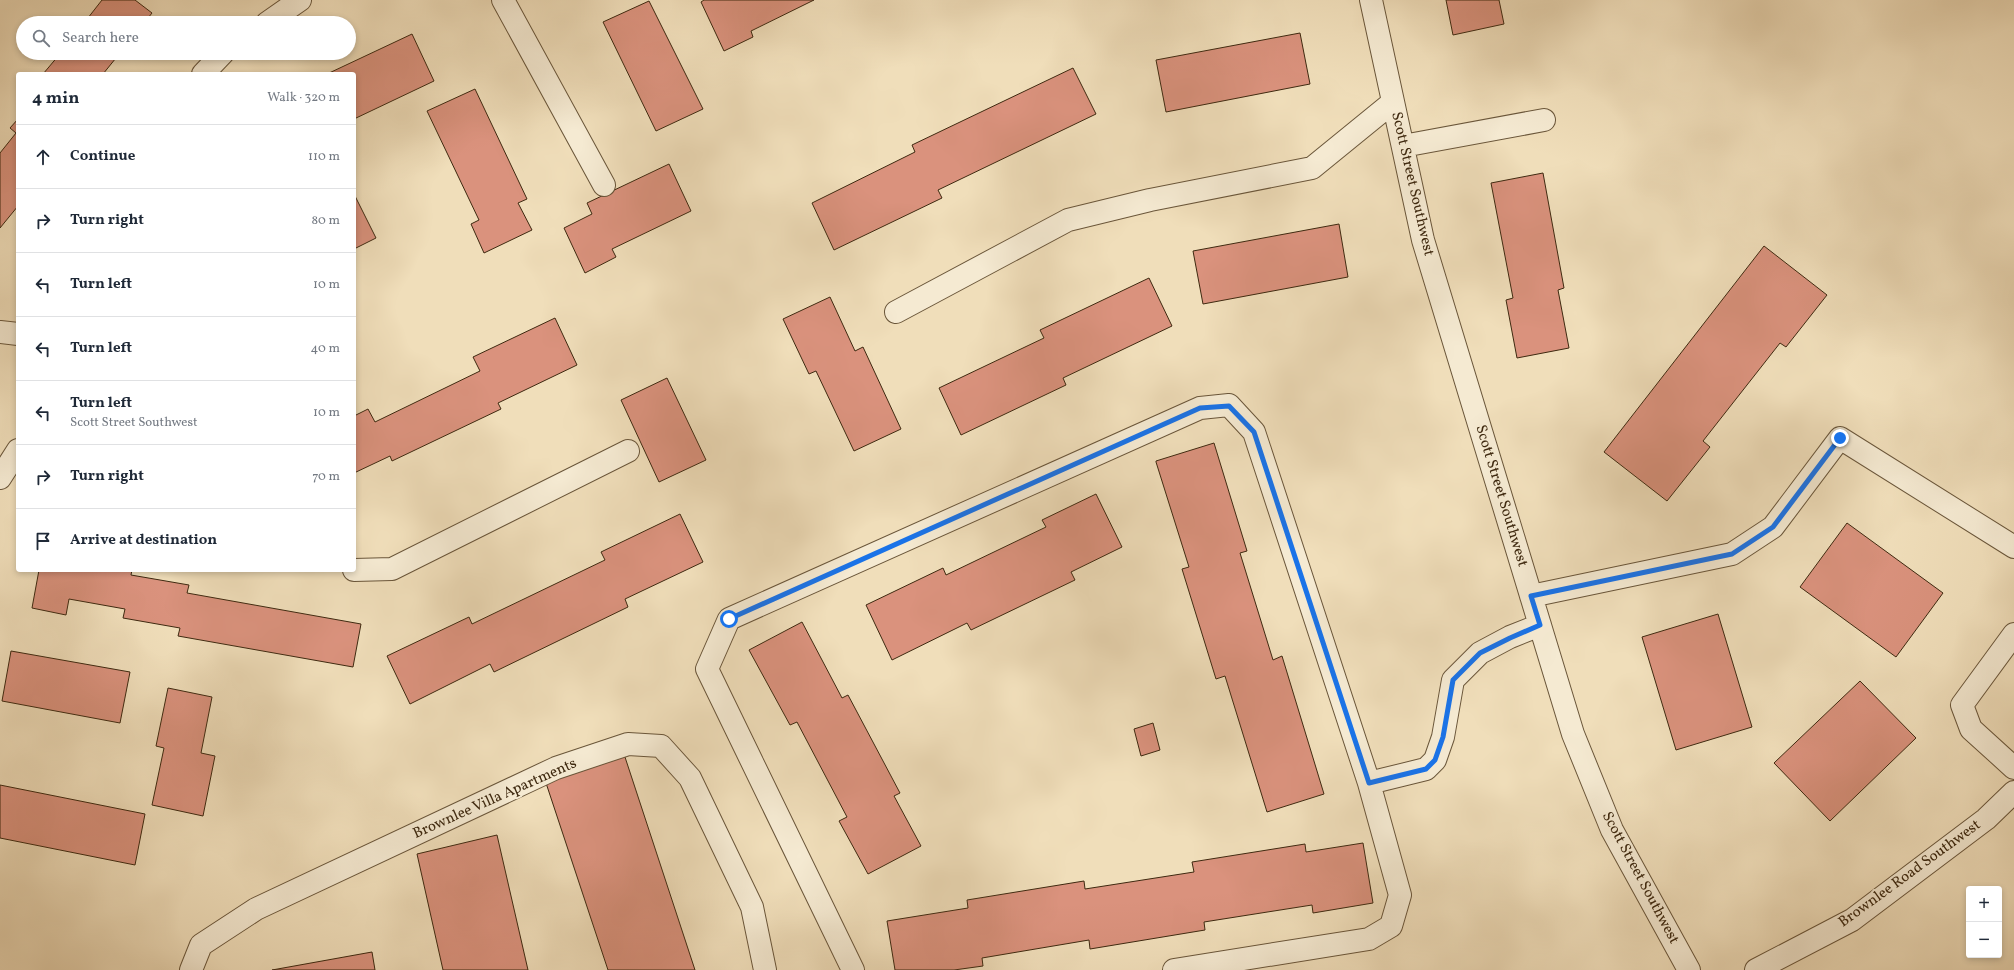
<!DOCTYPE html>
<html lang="en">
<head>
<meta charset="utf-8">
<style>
	:root { --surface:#fff; --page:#f6f6f7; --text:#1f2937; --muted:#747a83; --line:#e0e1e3 }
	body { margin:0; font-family:Vollkorn,serif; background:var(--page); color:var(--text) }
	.controls { position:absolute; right:12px; bottom:12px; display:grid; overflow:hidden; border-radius:4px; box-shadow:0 2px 6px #0003 }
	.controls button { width:36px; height:36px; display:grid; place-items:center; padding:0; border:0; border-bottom:1px solid var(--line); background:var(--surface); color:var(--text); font:20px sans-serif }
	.stop { position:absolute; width:12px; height:12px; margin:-9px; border:3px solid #1a73e8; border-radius:50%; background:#fff }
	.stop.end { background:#1a73e8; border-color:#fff; box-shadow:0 1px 4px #0008 }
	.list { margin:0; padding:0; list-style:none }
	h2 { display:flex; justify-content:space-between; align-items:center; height:52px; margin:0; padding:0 16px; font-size:17px }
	h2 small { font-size:13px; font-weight:400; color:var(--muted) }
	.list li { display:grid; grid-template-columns:26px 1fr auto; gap:12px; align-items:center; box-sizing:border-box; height:64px; padding:0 16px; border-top:1px solid var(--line) }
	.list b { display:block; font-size:15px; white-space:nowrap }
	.list p { margin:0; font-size:13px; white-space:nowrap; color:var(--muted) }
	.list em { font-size:13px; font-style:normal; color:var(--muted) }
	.icon { flex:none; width:22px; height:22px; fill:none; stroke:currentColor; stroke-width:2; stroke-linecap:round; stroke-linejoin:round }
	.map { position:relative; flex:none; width:2014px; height:970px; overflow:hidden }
	.search { position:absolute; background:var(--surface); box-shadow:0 2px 6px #0003; left:16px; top:16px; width:340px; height:44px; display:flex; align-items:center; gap:10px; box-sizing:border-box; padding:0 14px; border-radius:22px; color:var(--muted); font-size:15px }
	.panel { position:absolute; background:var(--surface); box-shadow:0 2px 6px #0003; left:16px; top:72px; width:340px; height:500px; border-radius:4px }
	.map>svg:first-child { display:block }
	.building { fill:#da927d; stroke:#3e2910 }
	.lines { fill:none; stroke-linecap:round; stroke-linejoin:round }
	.minor-casing { stroke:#6a563a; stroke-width:24 }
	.minor { stroke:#f5ead2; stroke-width:22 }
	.route { stroke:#1a73e8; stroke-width:5 }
	.labels { text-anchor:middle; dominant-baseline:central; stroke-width:4; stroke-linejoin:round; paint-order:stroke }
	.street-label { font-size:15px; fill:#3e2910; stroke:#f5ead2 }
</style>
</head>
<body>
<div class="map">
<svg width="2014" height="970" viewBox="0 0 2014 970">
	<rect width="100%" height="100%" fill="#f0deba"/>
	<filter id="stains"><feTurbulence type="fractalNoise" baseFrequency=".005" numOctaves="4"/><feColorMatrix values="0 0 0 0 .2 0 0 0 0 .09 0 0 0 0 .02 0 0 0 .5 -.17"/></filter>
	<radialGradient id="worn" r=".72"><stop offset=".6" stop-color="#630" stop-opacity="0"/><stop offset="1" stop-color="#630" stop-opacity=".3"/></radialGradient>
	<path class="building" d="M102,0H135L152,13L144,23H84Z
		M704,0H814L751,31L753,37L724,51L701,2Z
		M1446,0H1499L1504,24L1453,35Z
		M649,1L703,109L656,131L603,22Z
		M1300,33L1310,84L1166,112L1156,60Z
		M412,34L434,81L354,119V74H327Z
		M56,53H120L103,74H43L59,55Z
		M1073,68L1096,114L938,190L942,198L834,250L812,203L915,152L912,145Z
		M475,89L527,199L518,203L532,230L484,253L471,224L479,220L427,111Z
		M18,119V206L0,228V153L16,133L10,128Z
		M669,164L691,211L612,249L616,257L585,273L564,228L592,214L587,203Z
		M1543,173L1564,288L1558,290L1569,348L1517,358L1506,300L1513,298L1491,183Z
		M354,194L376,238L354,249Z
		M1339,224L1348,277L1203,304L1193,251Z
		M1764,246L1827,295L1786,347L1780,343L1703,441L1710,447L1667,501L1604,452Z
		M1149,278L1172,326L1063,378L1066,385L961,435L939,388L1044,338L1040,330Z
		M830,297L855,351L863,347L901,429L854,451L816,371L809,374L783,319Z
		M555,318L577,365L498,403L501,409L392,461L390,456L354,473V416L368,409L375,422L480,371L473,357Z
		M667,378L706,460L659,482L621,400Z
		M1214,443L1247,551L1240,553L1273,660L1282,656L1324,794L1267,812L1225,676L1216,679L1182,569L1189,567L1156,462V461Z
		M1096,494L1122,547L1071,572L1075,580L971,630L967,623L892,660L866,605L943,568L946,575L1046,527L1042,520Z
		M680,514L703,562L625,599L628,607L494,672L490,664L410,704L387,656L469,617L472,624L605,560L601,552Z
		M1847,523L1943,593L1896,657L1800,587Z
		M39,570H132L131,575L189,585L187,593L361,624L353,667L178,636L180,628L123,618L125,609L69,599L66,615L32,608Z
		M1718,614L1752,727L1676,750L1642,637Z
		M802,622L842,698L848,695L900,793L894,796L921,846L868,874L839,821L847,817L797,722L790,725L749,650Z
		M11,651L130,672L120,723L2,701Z
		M1860,681L1916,738L1830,821L1774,763Z
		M168,688L212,697L201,753L215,756L203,816L152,805L164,748L156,746Z
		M1153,723L1160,750L1141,756L1134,729Z
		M623,751L695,970H608L544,777Z
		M0,785L145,814L135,865L0,838Z
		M497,835L528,970H443L417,854Z
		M1363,843L1373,903L1313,913L1312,905L1204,922L1205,930L1090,949L1089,940L982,958L983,966L954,970H895L887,921L968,908L967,900L1084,881L1085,889L1194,872L1192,862L1305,844L1306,852Z
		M372,952L375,970H272Z"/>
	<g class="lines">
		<defs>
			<path id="minor" d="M503,0L604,185
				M1371,0L1423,240L1573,734L1612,830L1689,970
				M267,23L300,0
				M203,74L223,53
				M1403,146L1544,120
				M896,312L1068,220L1150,200L1312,168L1393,102
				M0,332L18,334
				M0,478L18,450
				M354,570L392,569L628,451
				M1531,596L1732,554L1773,527L1840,438L2014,547
				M2014,634L1962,705L1971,729L2014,768
				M1369,783L1426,769L1435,760L1443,737L1453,680L1480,653L1510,637L1540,625
				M191,970L201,945L256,909L556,768L628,744L661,746L690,778L752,907L765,970
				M853,970L707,669L729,619L1200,408L1229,405L1254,432L1369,783L1400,895L1391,926L1369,939L1174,970
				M1756,970L1852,920L1986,819L2014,792"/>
		</defs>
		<use href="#minor" class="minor-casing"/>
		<use href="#minor" class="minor"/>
	</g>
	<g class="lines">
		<path class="route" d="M729,619L1200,408L1229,406L1254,432L1369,783L1426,769L1435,760L1443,737L1453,680L1480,653L1510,638L1540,625L1531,596L1732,554L1773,527L1840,438"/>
	</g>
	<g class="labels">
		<g class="street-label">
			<text transform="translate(1412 184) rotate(77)">Scott Street Southwest</text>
			<text transform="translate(1501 496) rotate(73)">Scott Street Southwest</text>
			<text transform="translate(495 799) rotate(-24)">Brownlee Villa Apartments</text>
			<text transform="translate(1910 874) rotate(-36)">Brownlee Road Southwest</text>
			<text transform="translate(1640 878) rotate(62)">Scott Street Southwest</text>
		</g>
	</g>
	<rect width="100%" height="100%" filter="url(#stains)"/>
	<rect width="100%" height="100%" fill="url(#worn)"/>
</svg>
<div class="controls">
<button>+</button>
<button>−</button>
</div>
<div class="stop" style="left:729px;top:619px"></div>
<div class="stop end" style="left:1840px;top:438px"></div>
<div class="search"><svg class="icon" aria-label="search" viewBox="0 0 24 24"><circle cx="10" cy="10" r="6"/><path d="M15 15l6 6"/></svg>Search here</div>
<section class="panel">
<h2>4 min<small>Walk · 320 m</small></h2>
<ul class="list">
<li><svg class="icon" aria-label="ahead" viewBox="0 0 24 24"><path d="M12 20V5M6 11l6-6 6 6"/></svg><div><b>Continue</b></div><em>110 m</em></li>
<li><svg class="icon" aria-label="right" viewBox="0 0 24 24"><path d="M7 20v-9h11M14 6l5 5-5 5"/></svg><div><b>Turn right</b></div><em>80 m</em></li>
<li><svg class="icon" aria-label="left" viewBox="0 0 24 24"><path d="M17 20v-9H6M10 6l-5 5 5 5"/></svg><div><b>Turn left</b></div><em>10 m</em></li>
<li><svg class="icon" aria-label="left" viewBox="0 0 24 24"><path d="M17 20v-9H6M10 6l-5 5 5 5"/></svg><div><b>Turn left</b></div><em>40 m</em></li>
<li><svg class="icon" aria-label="left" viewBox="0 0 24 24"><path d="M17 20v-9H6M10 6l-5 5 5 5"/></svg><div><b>Turn left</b><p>Scott Street Southwest</p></div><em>10 m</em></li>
<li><svg class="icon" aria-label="right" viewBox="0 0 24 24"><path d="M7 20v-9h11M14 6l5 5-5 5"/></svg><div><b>Turn right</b></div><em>70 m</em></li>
<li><svg class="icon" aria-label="arrive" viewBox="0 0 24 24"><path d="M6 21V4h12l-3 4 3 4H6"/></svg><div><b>Arrive at destination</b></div></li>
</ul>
</section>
</div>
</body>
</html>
